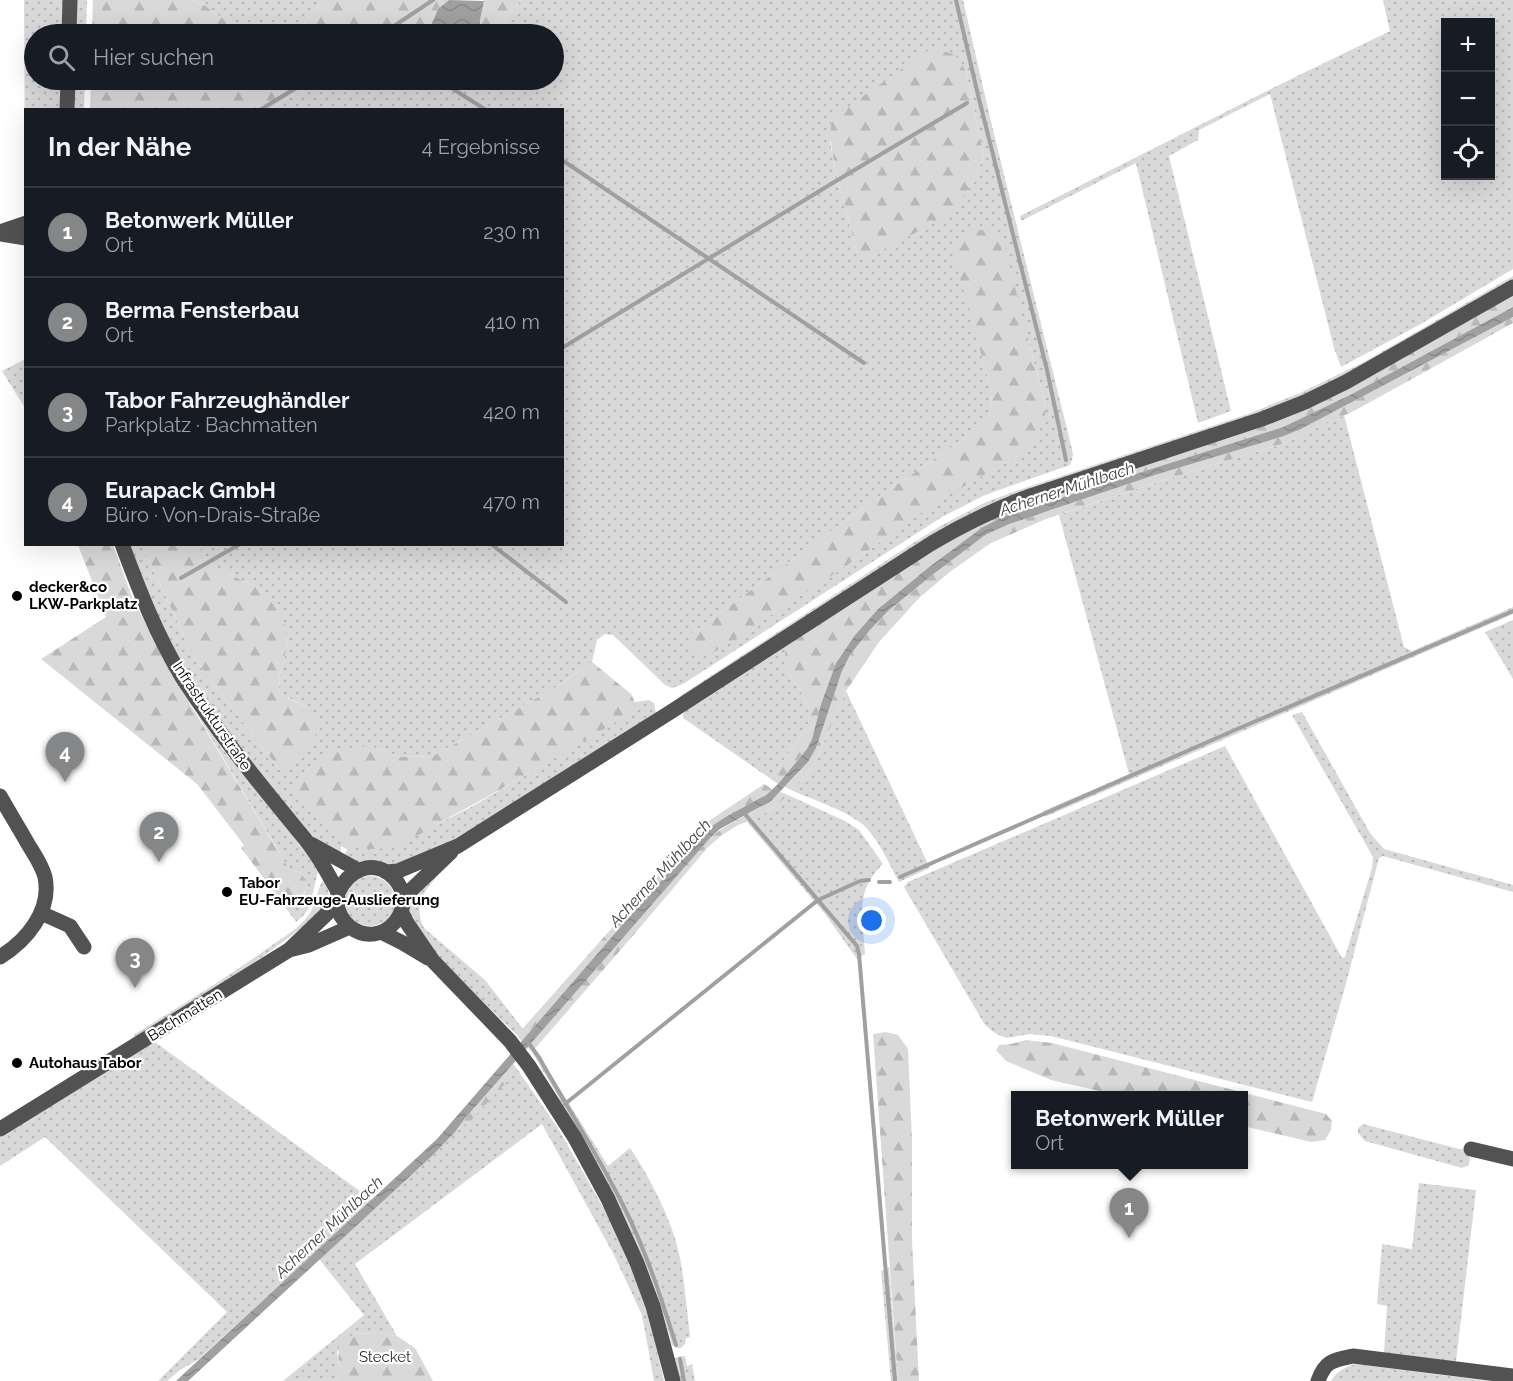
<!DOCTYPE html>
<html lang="de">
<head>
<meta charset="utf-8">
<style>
	:root { --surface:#171b24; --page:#20242c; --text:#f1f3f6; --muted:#9ea1a6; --line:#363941; --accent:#858687 }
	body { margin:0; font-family:Raleway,sans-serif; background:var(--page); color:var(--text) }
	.controls { position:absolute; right:18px; top:18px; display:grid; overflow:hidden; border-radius:0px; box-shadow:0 6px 24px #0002 }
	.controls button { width:54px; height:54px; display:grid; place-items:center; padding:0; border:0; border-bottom:2px solid var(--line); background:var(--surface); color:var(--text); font:30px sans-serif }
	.you { position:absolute; left:872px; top:921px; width:21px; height:21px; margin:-15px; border:4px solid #fff; border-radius:50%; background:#1a73e8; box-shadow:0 0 0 9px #1a73e833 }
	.badge { display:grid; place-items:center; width:39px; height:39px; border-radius:50%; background:var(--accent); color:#fff; font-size:20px; font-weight:700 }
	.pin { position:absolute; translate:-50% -50px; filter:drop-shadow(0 2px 3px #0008) }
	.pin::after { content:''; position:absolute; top:32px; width:21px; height:18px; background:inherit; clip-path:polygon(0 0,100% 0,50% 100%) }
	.popup { position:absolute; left:1011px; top:1091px; width:237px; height:78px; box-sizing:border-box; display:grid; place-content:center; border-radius:0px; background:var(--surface); filter:drop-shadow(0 2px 4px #0005); font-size:20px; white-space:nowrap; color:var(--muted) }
	.popup b { font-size:22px; color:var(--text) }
	.popup::after { content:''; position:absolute; left:50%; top:100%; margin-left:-12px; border:12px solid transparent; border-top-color:var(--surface) }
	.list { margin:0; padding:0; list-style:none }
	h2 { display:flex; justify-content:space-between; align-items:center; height:78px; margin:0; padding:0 24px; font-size:26px }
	h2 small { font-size:20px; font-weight:400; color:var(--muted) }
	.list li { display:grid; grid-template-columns:39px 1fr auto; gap:18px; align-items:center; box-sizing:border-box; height:90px; padding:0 24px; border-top:2px solid var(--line) }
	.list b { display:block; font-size:22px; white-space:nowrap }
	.list p { margin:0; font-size:20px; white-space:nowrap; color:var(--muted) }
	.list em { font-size:20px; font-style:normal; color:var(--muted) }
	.icon { flex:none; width:33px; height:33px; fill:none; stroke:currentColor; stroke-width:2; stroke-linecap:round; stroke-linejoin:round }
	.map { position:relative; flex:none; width:1513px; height:1381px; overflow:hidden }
	.search { position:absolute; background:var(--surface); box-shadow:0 6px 24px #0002; left:24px; top:24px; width:540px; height:66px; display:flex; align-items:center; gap:15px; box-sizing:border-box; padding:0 21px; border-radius:33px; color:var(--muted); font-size:22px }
	.panel { position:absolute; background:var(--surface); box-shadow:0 6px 24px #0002; left:24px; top:108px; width:540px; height:438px; border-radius:0px }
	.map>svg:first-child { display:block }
	.grass { fill:url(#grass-dots); fill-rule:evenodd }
	.forest { fill:url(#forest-firs) }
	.water { fill:url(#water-waves) }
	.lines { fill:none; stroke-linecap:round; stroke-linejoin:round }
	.stream { stroke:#a0a0a0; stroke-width:4 }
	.minor { stroke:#525252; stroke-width:15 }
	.poi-dot { fill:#000; stroke:#fff; stroke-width:2 }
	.labels { text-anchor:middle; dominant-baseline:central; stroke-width:4.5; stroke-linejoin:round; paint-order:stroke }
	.poi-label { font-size:15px; font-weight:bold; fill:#000; stroke:#fff; text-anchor:start }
	.street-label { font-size:15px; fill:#000; stroke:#fff }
	.park-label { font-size:15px; fill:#303030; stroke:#fff }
	.water-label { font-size:16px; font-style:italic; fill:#414141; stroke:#fff }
</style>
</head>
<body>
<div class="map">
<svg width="1513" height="1381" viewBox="0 0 1513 1381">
	<defs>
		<pattern id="grass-dots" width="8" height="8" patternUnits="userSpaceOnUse" patternTransform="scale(1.5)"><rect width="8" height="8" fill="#d9d9d9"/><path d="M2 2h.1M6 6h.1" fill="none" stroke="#b8b8b8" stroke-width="1.8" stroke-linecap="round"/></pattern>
		<pattern id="forest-firs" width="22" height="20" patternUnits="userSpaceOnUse" patternTransform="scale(1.5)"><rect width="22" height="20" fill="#d9d9d9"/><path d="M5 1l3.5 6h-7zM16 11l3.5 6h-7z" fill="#b8b8b8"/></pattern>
		<pattern id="water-waves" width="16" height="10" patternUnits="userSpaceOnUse" patternTransform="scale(1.5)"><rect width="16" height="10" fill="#a0a0a0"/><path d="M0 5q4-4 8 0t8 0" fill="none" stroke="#888"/></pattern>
	</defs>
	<rect width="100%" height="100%" fill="#fff"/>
	<path class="grass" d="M24,0H63L62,34H34V80H61L60,109L26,110L25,216Z
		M75,0H87L86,34H74Z
		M191,0H322L300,29L292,34H234L232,25L204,5Z
		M521,0H963L992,126L1070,441L1073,454L1072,460L1070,465L985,495L942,517L683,684L672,688L665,685L613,635L605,634L597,640L592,662L553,689L433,756L400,757L370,746L314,764L300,776L294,789L340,839L357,846L376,849L395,845L410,838L473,806L630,713L635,702L649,700L654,703L656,714L477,828L400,867L351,862L344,858L347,849L341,846V851L338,854L318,841L295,818L258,773L201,695L168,640L128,545H142L190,649L202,669L280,770L309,708L285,696L279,690L280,674L288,643L260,589L219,569L206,559L200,545L562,544V110L270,109L321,80H467L472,82L481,80H554V34H502L506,19ZM966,71L984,157L971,185L857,253L835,169L830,141ZM954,253L1028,340L1046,406L1021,454L940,499L849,564L690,635L868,504L964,439L989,417L992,393Z
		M1383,0H1513V269L1419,325L1341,367L1334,348L1270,94L1199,130L1198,140L1169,156L1231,411L1198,423L1136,163L1021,221L1020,216L1285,82L1390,31ZM1490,22V176H1446V22Z
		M74,80H85L84,109L74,110Z
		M1513,276V282L1302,399L1193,436L678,699L680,696L913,543L942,525L984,503L1013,492L1248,414L1300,393L1362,363Z
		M25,359V408L2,371Z
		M1344,415L1404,647L1412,651L1513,607V614L1045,817L1043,811L1129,774L1059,515L1161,481L1282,444Z
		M1513,620V679L1485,632Z
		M787,644L786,669L799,688L811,712L807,727L771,779L683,718V714L687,708Z
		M846,691L930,868L899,882C888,862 878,837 861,823C842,809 814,800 793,791L814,765Z
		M1302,712L1370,833L1384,849L1513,885V892L1383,856L1379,858L1344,991L1312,1102L1051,1036L1029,1034L1006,1038L995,1033L985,1025L904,887L908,882L1225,746L1342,958L1345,957L1372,868L1373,857L1292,715Z
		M197,714L228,756L319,869C314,882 313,901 307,911C304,915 300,919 296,922L281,901L296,900L305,893L299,872L289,869Z
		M788,795L845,821L859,830L883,864C854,892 863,918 865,954L857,959L825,914L747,822C763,816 776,806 788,795Z
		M450,863C432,882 410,900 424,928L485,980L523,1029L517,1035L475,995L436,955L408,917L410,900Z
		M345 901a25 25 0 1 1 50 0a25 25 0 1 1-50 0Z
		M324,878C329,889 331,898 324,909C318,918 305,925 296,932C246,971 191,1003 137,1037L134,1036L135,1034C180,1006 225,979 268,948C281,939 298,929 308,916C317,905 316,890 324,878Z
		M155,1042L372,1200L199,1359L180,1370L167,1381H158L227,1312L45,1137L0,1166V1136Z
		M535,1049L608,1166L630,1148C651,1179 673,1222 680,1258C685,1284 687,1311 690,1337L686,1338L685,1344L681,1348H677L672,1345L656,1290L644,1260L620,1207L601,1170L532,1052Z
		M518,1070L559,1130L608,1216L646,1303L664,1381H654L642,1315L614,1255L542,1124L355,1264L397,1336L379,1333L355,1334L337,1352L339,1368L337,1381H283L364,1315L319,1259L433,1155L455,1132L469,1121Z
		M1363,1124L1467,1151L1470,1158L1469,1165L1462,1168L1365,1141L1358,1133V1128Z
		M1419,1183L1476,1190L1456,1362L1384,1353L1387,1306L1377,1304L1382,1244L1412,1249Z
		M889,1267L898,1381H891L881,1271Z
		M681,1356H685L687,1366L692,1364L695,1381H680L675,1358Z
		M1356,1364L1489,1381H1331C1337,1371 1345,1367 1356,1364Z"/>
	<path class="forest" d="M93,0H191L204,5L232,25L234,34H92Z
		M322,0H449L438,9L429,29L431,34H292L300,29Z
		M483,0H521L506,19L502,34H479L480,20L484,1Z
		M933,47L955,55L966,71L984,157L971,185L949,215L864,260L857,253L835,169L830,136L832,118Z
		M91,80H321L270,109L90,110Z
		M971,230H987L1004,242L1028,340L1046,406L1045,417L1036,438L1021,454L938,501L849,564L713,653L696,655L688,650L690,635L868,504L964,439L989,417L992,393L953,253L955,242Z
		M1513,292V307L1350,395L1283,427L1007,515L983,527L928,568L878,609L855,635L836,663L821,704L812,739L807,749L778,784L771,779L807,727L811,712L799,688L786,669L784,659L787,644L874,586L990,517L1250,429Z
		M1513,317V323L1354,411L1282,444L1161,481L1046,519L991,543L951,571L919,598L879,642L846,691L814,765L793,791L785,787L808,762L816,748L842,671L850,655L869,631L888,611L931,576L985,535L1009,524L1155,475L1284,436L1301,429Z
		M78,545H113L132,597L172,674L289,869L299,872L307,881C305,901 296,898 281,901L241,848L244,845L197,784L41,659L106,617Z
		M142,545H200L206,559L219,569L260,589L282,615L288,643L280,674L279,690L288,698L309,708L318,724L313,745L294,761L280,770L202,669L190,649Z
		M592,662L631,694L635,702L631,713C568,750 505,788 441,822C421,833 397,850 374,849C334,848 315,817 293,789L300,776L314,764L336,749L370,746L400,757L433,756L553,689Z
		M764,784L772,789L766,795L709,828L649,894L522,1041L517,1035L690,840L709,821Z
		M780,792L788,795L777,805L757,818L738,825L722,835L708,847L637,931L532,1052L527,1047L710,838C731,820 759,812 780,792Z
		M886,1032L898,1035L908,1049L912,1140V1241L919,1381H898L873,1034Z
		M1026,1040L1052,1043L1326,1114L1332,1121L1331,1130L1325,1140L1311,1142L1243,1126V1096L1117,1095L1051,1080L1006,1061L996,1050L999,1045L1011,1044Z
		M513,1064L518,1070L470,1121L455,1132L466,1117Z
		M379,1333L397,1336L415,1348L433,1381H337C340,1368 337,1355 340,1341L355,1334Z"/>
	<path class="water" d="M449,0L484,1L480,20L479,34H431L429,30L438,9Z
		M1513,307V317L1301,429L1284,436L1155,475L1009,524L985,535L931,576L888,611L869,631L850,655L842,671L816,748L808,762L771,801L720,829L710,838L513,1064L466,1117L455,1132L433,1155L188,1381H176L437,1139L649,894L709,828L724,818L766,795L778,784L807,749L812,739L821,704L836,663L855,635L878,609L928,568L983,527L1007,515L1283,427L1350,395Z"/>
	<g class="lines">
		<path class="stream" d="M956,0L978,95L1047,370L1066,460
			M382,34L433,0
			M439,80L486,110
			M260,110L309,80
			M562,160L864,363
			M562,348L831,184L967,103
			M491,544L566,602
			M181,578L240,544
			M744,813L857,946L859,954L895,1381
			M900,877L1235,730L1513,611
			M879,882H890
			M528,1042L540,1059C568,1109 599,1157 624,1207C647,1253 661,1298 676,1345
			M565,1104L818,900L860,881L869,880
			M680,1359L684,1381"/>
		<path class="minor" d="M69,34L70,0
			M67,110L68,80
			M0,232L26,223
			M0,234L26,238
			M122,544C139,590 157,636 182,677C217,732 259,783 300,833C315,850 326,870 337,890C339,895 337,898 337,903C338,912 343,921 350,927C383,952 422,906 393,877C373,858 348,870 338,893
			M0,796C9,812 19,828 28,844C34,854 42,865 45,877C52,911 26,941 0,957
			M311,844L358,870
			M386,872L398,871L458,846L669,713L932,543C964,524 995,509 1030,496L1262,419L1305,402L1346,382L1513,287
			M403,900L409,892L451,852
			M401,911L407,923L433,961L510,1041L529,1066L575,1138L608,1199L637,1263L653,1306L673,1381
			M41,913L70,926L84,947
			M381,932L403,943L428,958
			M289,950L309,945L350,927
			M0,1129L289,950L337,904
			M1471,1149L1513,1159
			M1318,1381C1325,1361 1333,1360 1353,1356L1513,1376"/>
	</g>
	<g class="poi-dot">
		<circle cx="17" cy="596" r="6"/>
		<circle cx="227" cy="892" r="6"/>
		<circle cx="17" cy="1063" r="6"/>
	</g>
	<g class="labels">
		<g class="poi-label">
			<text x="29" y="587">decker&amp;co<tspan x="29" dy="17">LKW-Parkplatz</tspan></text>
			<text x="239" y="883">Tabor<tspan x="239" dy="17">EU-Fahrzeuge-Auslieferung</tspan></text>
			<text x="29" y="1063">Autohaus Tabor</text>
		</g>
		<g class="street-label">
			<text transform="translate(212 716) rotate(56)">Infrastrukturstraße</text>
			<text transform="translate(185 1015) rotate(-32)">Bachmatten</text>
		</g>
		<g class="park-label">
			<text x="385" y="1357">Stecket</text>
		</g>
		<g class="water-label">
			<text transform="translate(1067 489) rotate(-18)">Acherner Mühlbach</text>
			<text transform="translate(660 873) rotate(-47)">Acherner Mühlbach</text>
			<text transform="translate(329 1227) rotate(-43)">Acherner Mühlbach</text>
		</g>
	</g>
</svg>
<div class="controls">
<button>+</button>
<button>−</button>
<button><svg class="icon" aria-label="locate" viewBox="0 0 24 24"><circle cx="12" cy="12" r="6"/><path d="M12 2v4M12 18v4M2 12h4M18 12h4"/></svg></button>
</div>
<div class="you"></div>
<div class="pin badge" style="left:1129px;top:1238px">1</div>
<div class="popup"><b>Betonwerk Müller</b>Ort</div>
<div class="pin badge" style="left:159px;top:862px">2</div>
<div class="pin badge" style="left:135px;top:988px">3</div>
<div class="pin badge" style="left:65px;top:782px">4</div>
<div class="search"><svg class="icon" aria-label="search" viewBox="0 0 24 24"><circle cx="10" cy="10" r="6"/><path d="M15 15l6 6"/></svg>Hier suchen</div>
<section class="panel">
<h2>In der Nähe<small>4 Ergebnisse</small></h2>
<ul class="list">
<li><span class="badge">1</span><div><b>Betonwerk Müller</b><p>Ort</p></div><em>230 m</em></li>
<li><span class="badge">2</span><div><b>Berma Fensterbau</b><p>Ort</p></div><em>410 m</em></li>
<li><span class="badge">3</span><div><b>Tabor Fahrzeughändler</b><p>Parkplatz · Bachmatten</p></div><em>420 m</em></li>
<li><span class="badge">4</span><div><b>Eurapack GmbH</b><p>Büro · Von-Drais-Straße</p></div><em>470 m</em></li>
</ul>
</section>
</div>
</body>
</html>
